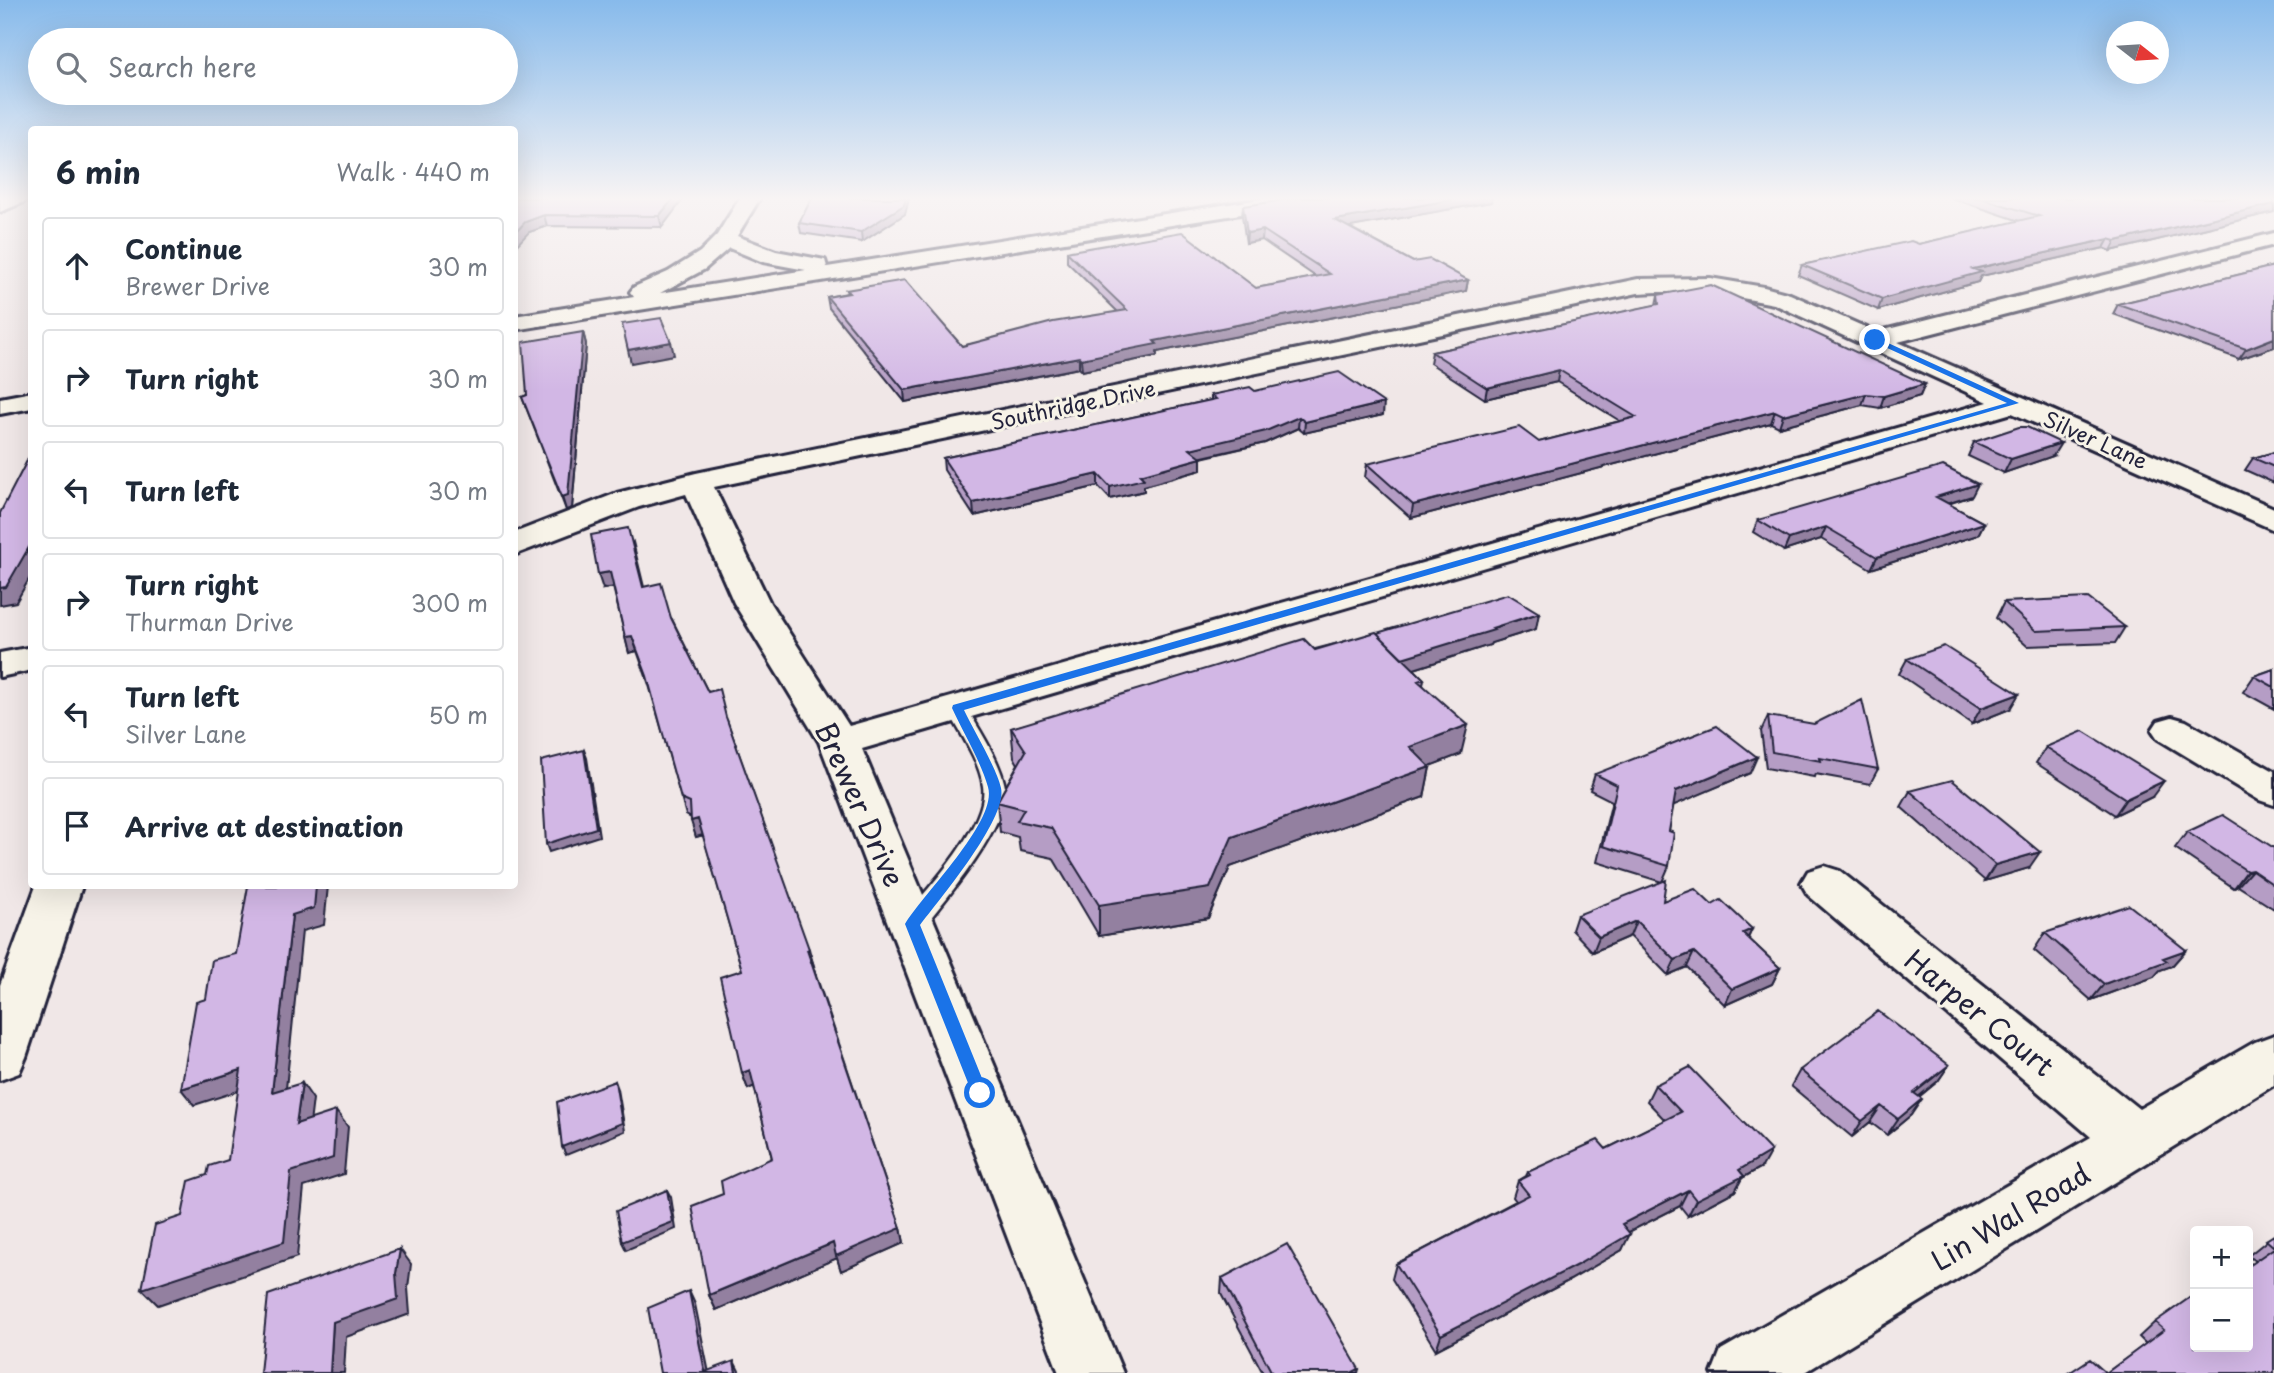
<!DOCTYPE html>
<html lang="en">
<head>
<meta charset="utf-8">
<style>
	:root { --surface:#fff; --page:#f6f6f7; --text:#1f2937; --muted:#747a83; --line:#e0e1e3 }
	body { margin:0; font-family:"Playpen Sans",sans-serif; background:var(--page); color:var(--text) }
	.controls { position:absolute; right:21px; bottom:21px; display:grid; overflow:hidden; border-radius:7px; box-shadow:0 7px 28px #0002 }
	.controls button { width:63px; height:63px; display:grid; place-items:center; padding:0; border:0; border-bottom:2px solid var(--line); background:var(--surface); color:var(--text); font:35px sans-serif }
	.compass { position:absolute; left:2106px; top:21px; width:63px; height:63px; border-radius:50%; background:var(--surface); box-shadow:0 7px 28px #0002; rotate:107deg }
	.stop { position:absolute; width:21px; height:21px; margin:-16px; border:5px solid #1a73e8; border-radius:50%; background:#fff }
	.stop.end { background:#1a73e8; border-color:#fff; box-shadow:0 2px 7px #0008 }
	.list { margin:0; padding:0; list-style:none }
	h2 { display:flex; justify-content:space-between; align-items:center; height:91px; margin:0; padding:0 28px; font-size:30px }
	h2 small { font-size:23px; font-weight:400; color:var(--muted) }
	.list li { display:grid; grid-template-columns:46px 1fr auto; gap:21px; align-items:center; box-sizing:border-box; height:98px; margin:0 14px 14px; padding:0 14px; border:2px solid var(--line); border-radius:7px }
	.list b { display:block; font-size:26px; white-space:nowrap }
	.list p { margin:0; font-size:23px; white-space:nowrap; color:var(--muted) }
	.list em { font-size:23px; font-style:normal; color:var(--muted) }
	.icon { flex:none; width:38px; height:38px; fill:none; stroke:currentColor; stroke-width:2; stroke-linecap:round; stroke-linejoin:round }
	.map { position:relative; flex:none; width:2274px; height:1373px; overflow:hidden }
	.search { position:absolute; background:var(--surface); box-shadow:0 7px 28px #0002; left:28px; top:28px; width:490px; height:77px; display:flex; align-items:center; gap:18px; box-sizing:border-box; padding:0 24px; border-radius:38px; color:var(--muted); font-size:26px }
	.panel { position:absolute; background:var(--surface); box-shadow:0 7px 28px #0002; left:28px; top:126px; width:490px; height:763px; border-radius:7px }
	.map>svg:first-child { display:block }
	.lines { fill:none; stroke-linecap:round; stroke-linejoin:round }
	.service-casing { stroke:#22223b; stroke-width:5 }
	.minor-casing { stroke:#22223b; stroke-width:6 }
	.service { fill:#f7f3e8; fill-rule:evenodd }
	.minor { fill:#f7f3e8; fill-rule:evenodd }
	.wall { fill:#b59dc5; stroke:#22223b; stroke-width:2 }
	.shaded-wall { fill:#9380a0; stroke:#22223b; stroke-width:2 }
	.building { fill:#d2b7e5; stroke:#22223b; stroke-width:2 }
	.route { fill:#1a73e8 }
	.labels { text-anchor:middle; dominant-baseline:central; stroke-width:6; stroke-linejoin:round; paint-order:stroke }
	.far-street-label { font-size:21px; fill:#22223b; stroke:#f7f3e8 }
	.near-street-label { font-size:28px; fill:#22223b; stroke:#f7f3e8 }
</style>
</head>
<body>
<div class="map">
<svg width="2274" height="1373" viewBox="0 0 2274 1373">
	<rect width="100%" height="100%" fill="#f0e7e7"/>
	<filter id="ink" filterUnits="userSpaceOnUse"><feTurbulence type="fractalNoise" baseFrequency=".0143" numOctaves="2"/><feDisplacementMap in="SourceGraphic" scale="14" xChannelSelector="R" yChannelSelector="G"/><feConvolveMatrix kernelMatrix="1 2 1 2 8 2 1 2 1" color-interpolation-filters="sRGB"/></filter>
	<g filter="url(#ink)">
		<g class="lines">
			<defs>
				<path id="service" d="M957,702L964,704C977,725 1001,762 1005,787C1010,824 944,902 920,931L912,933L904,931L900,924L904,917C927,890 989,824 983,786C979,759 959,732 947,708L950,704Z"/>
				<path id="minor" d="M0,198H27L24,202L0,212Z
					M740,198H760L737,236L776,251L825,260L827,267L1267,198H1313L1310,202L1303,204L514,330V316L634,297L630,292L634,287L668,272L700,252L717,235ZM729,248L763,262L806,270L660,293L705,269Z
					M2274,233V245L1898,342L2274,508V530L2012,413L862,749L1123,1373H1059L819,742L734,603L686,494L639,507L514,555V533L617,493L696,473L1638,279L1710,278L1764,287L1790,294L1876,332ZM1657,292H1710L1774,304L1988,402L849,726L770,603L714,487L1638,293Z
					M32,392V408L0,414V398Z
					M32,647V670L0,677V653Z
					M2172,717L2186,721L2274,771V805L2259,800L2158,739L2152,730L2158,721Z
					M1824,866L1840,871L2139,1109L2255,1042L2274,1035V1085L1804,1373H1712L1721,1350L2091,1137L1808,895L1801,883L1808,871Z
					M36,886H82L26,1057L19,1073L0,1080V985Z"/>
			</defs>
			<use href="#service" class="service-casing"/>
			<use href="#minor" class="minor-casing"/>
			<use href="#service" class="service"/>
			<use href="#minor" class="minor"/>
		</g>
		<path class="wall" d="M514,198H684L662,227L547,226L529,232Z
			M812,198H909L905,214L862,242L801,233L799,223Z
			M1951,198H2274V212L2111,251L2104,248L1981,276L1978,282L1878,310L1798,275L1802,265L1919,244L2020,221Z
			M1491,202L1349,227L1413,262L1468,280L1466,291L1157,352V356L1082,371L1079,368L905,402L829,308L827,297L847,293L846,290L962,346L1118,312L1067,262V252L1256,288L1316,277L1262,240L1246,243L1242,216L1243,206Z
			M2274,266V347L2239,359L2113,314L2118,304Z
			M1658,295L1925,384L1920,396L1880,408L1862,405L1779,427L1771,423L1411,518L1365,477L1367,464L1539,442L1620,421L1557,382L1485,399L1430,363L1432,352L1656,305Z
			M583,332L586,344L572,508L566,510L522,397L527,395Z
			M1255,391L1383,415L1304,433L1298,428L1265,443L1201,458V470L1144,486V491L1110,499L1098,486L974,516L944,470L943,458L1211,400V395Z
			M1974,442L2053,456L2004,473L1968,456Z
			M2274,452V483L2245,470L2253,458Z
			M1972,496L1948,504L1984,523L1978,535L1871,569L1821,539L1784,551L1753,532L1758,520Z
			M633,542L644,587L672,619L708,692L727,720L814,966H813L901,1228L904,1243L841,1271L837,1258L716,1310L709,1295L723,1194L772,1158L754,1086L748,1089L742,1073V970L703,835L696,837L691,818L686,815L649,685L637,651L629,653L613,587L603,589Z
			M2004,602L2125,627L2115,643L2027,646L1996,618Z
			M1536,629L1491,643L1490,645L1414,669L1424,679L1423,685L1461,754L1429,766L1430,767L1424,797L1230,867L1208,918L1099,936L1053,858L1020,851L1018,837L1000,832L997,802L1018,764L1014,757L1011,728L1377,633Z
			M1907,659L2010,709L1972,724L1899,674Z
			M2274,669V709L2243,692L2254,676Z
			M1768,716L1878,769L1870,784L1815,774L1814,777L1766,768L1761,731Z
			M2046,747L2152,797L2115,815L2036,763Z
			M1750,773L1673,805L1669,831V866L1662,882L1597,862L1612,801L1590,790L1595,774Z
			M1910,791L2029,868L1985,881L1901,807Z
			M2187,832L2274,848V909L2238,886L2234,888L2175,848Z
			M1663,901L1752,929L1748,938L1780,968L1772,984L1725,1005L1687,967L1668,975L1630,936L1593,952L1572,930L1577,915Z
			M2045,933L2186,950L2172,966L2160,970L2154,977L2091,1000L2034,950Z
			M1949,1065L1938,1081L1919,1097L1911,1115L1887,1135L1870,1122L1852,1137L1791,1086L1800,1070Z
			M1655,1085L1762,1167L1742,1178L1735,1191L1688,1216L1680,1206L1628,1232L1622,1250L1570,1280L1436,1350L1392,1279L1396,1264L1516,1201L1513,1197L1518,1181L1526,1176L1528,1172L1606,1149L1665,1120L1647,1101Z
			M2274,1235V1373H2106L2146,1344L2139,1337L2155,1322L2195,1347L2255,1261L2248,1256Z
			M1222,1278L1359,1369L1358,1373H1263L1221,1294Z"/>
		<path class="shaded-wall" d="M674,198H684L662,227L659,216Z
			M906,198H909L905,214L862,242L861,232Z
			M1462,198H1492L1491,202L1334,230L1335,220Z
			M2274,204V212L2111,251L2116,241Z
			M544,215L547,226L529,232L514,248V234L525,222Z
			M1263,230L1262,240L1246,243L1247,233Z
			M2109,239L2104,248L1981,276L1978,282L1878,310L1882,299L1973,269Z
			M1468,280L1466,291L1157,352V356L1082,371L1081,359L1154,341Z
			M583,332L586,344L572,508L566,510L562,497Z
			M2274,338V347L2239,359L2246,349Z
			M671,342L674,355L631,363L628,350Z
			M1079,357V368L905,402L904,390Z
			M1559,370L1557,382L1485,399L1487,388Z
			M1925,384L1920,396L1880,408L1884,396Z
			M1866,394L1862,405L1779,427L1783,415Z
			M1384,403L1383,415L1304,433L1305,422Z
			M1775,411L1771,423L1411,518L1413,505Z
			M1299,417L1298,428L1265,443L1189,460L1190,449Z
			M2061,443L2053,456L2004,473L2011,459Z
			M1201,458V470L1144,486V491L1110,499V487L1140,475Z
			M1098,474V486L974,516L973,503Z
			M1978,484L1972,496L1930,509L1936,497Z
			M1984,523L1978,535L1871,569L1877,557Z
			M1826,527L1821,539L1784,551L1789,539Z
			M32,542V574L16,602L0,605V588Z
			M610,572L615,587L603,589L598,574Z
			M1539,613L1536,629L1491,643L1490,645L1395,675L1398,659Z
			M632,636L637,651L629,653L625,637Z
			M2019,694L2010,709L1972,724L1981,708Z
			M1468,725L1461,754L1404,776L1410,747Z
			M584,750L587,758L599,836L549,852L546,844Z
			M1757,757L1750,773L1670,807L1676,791Z
			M1430,767L1424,797L1230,867L1208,918L1099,936V905L1232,837Z
			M2164,781L2152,797L2115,815L2126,799Z
			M698,819L703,835L696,837L691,821Z
			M2040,852L2029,868L1985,881L1995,865Z
			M2252,870L2238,886L2234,888L2247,871Z
			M316,886H328L324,925L302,931L284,1108L272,1092L292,915Z
			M1636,921L1630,936L1593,952L1599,937Z
			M1752,929L1745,945L1743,933Z
			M809,949L814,966L811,967L807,950Z
			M2186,950L2172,966L2160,970L2154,977L2091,1000L2104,984L2163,958Z
			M1694,952L1687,967L1668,975L1675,960Z
			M1780,968L1772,984L1725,1005L1732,989Z
			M1949,1065L1938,1081L1903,1109L1914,1093Z
			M241,1070L254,1086L194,1105L181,1089Z
			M750,1070L755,1086L748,1089L742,1073Z
			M615,1081L618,1089L625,1131L566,1155L562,1147Z
			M302,1083L313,1099L308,1140L296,1124Z
			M1922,1099L1911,1115L1887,1135L1898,1119Z
			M1881,1106L1870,1122L1852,1137L1862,1121Z
			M336,1111L348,1127L344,1174L304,1187L297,1257L158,1305L142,1289L291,1172Z
			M1771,1151L1762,1167L1742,1178L1735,1191L1688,1216L1696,1200L1739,1170Z
			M667,1190L671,1197L676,1229L626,1250L622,1242Z
			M1688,1190L1680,1206L1615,1239L1622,1224Z
			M901,1228L904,1243L841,1271L837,1258L716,1310L709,1295L833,1243Z
			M1630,1234L1622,1250L1570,1280L1436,1350L1441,1335Z
			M400,1249L411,1264L408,1288L410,1314L346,1337L344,1373H330L333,1322L396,1273Z
			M689,1291L695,1304L709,1373H705Z
			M734,1361L740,1373H736Z"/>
		<path class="building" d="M514,198H674L659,216L544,215L525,222L514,234Z
			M812,198H906L904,205L861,232L799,223Z
			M1298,198H1462L1335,220L1413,262L1430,259L1468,280L1154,341L1157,344L1081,359L1079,357L904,390L827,297L849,293L846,290L905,280L962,346L1053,322L1127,310L1067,252L1071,251L1182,232L1256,288L1330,274L1263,230L1247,233L1243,206Z
			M1981,198H2274V204L2116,241L2109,239L1973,269L1982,272L1882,299L1802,265L1911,241L1919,244L2039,216Z
			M2274,266V338L2246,349L2118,304Z
			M1711,285L1925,384L1884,396L1866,394L1783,415L1775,411L1413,505L1367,464L1519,427L1539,442L1636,417L1559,370L1487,388L1432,352L1659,304L1658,295Z
			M661,318L671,342L628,350L622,324Z
			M583,332L568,495L562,497L522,397L527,395L523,342Z
			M1339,372L1384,403L1305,422L1299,417L1266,431L1190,449L1201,458L1140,475L1144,479L1110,487L1098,474L973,503L943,458L1216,399L1211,395L1250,387L1255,391Z
			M2019,427H2027L2061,443L2011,459L1974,442Z
			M32,451V542L6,587L0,588V513Z
			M2274,452V467L2253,458Z
			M1943,466L1978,484L1936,497L1984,523L1877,557L1826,527L1789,539L1758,520Z
			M628,528L643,587L661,583L671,618L708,692L719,689L726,717L809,949L807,950L901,1228L836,1256L833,1243L709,1295L692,1206L723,1194L721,1181L772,1158L750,1070L742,1073L720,977L742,970L698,819L691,821L690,803L681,799L647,676L632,636L625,637L610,572L598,574L591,535Z
			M1508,594L1539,613L1492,628L1494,630L1402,658L1377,633Z
			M2088,598L2125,627L2036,631L2004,602Z
			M1376,632L1424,679L1418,681L1468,725L1410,747L1430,767L1232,837L1210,888L1099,905L1051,828L1017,821L1024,809L997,802L1026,751L1011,728L1304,639L1315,650Z
			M1944,646L2019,694L1981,708L1907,659Z
			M2274,669V687L2254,676Z
			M1862,700L1878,769L1820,758L1821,761L1772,752L1768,716L1814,724Z
			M1717,726L1757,757L1676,791L1669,831L1674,833L1669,866L1603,846L1617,785L1595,774Z
			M2083,731L2164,781L2126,799L2046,747Z
			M584,750L596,828L546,844L541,761Z
			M1952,780L2040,852L1995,865L1910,791Z
			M2223,815L2274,848V885L2252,870L2247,871L2187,832Z
			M1666,880L1663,901L1695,889L1712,905L1721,900L1752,929L1743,933L1780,968L1732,989L1694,952L1675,960L1636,921L1599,937L1577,915Z
			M248,886H316L314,908L292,915L272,1092L302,1083L296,1124L336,1111L333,1158L291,1172L284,1242L142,1289L155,1225L182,1216L189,1181L207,1175L209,1166L228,1160L241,1070L181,1089L196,1002L206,999L212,960L236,954Z
			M2129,905L2186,950L2163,958L2167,961L2104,984L2045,933Z
			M1878,1011L1949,1065L1914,1093L1922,1099L1898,1119L1881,1106L1862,1121L1800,1070Z
			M1690,1067L1771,1151L1739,1170L1744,1176L1696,1200L1688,1190L1622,1224L1630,1234L1577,1265L1441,1335L1396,1264L1529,1195L1518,1181L1530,1175L1528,1172L1598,1140L1606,1149L1681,1112L1655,1085Z
			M615,1081L622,1123L562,1147L557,1102Z
			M667,1190L673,1222L622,1242L616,1211Z
			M2274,1235V1247L2266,1240Z
			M1287,1244L1359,1369L1351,1373H1272L1222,1278Z
			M2274,1248V1373H2069L2090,1359L2106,1373L2164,1330L2155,1322L2195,1294V1347H2248V1266Z
			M400,1249L396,1273L398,1299L333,1322L330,1373H260L268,1295Z
			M689,1291L705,1372L734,1361L736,1373H660L648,1308Z"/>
	</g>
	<linearGradient id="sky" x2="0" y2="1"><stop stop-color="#87baeb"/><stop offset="0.51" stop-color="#f8f4f4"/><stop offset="1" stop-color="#f8f4f4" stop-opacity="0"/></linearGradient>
	<rect width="2274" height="390" fill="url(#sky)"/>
	<path class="route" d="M1875,337L2019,403L964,710C973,729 997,769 1001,788C1008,818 939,900 920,925L988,1093L985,1098L980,1100L974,1098L905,924C922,895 998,821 988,787C981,762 963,732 952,708L953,705L2007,403L1872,341Z"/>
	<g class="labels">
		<g class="far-street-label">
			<text transform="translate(1073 404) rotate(-12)">Southridge Drive</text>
			<text transform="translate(2096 439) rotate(24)">Silver Lane</text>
		</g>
		<g class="near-street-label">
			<text transform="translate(861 804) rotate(66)">Brewer Drive</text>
			<text transform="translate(1980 1012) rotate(39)">Harper Court</text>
			<text transform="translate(2010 1216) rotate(-31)">Lin Wal Road</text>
		</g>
	</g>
</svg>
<div class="controls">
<button>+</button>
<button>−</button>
</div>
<svg class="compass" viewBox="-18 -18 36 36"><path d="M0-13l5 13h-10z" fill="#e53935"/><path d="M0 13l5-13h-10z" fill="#747a83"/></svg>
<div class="stop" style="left:980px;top:1093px"></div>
<div class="stop end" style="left:1875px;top:340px"></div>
<div class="search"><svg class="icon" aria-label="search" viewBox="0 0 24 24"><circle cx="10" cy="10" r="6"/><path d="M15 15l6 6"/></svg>Search here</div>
<section class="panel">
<h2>6 min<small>Walk · 440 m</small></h2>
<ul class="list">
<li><svg class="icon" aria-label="ahead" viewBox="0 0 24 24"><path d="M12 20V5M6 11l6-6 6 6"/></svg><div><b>Continue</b><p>Brewer Drive</p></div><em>30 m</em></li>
<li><svg class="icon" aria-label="right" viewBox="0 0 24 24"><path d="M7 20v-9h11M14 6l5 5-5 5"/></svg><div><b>Turn right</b></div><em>30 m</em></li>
<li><svg class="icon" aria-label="left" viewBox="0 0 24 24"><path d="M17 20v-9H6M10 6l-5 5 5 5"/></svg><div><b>Turn left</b></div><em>30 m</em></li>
<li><svg class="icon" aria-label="right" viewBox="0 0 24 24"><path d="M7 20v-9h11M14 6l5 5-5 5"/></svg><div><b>Turn right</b><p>Thurman Drive</p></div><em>300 m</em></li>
<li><svg class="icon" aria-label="left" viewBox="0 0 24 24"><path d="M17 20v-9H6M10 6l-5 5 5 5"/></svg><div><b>Turn left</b><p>Silver Lane</p></div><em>50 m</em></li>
<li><svg class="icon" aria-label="arrive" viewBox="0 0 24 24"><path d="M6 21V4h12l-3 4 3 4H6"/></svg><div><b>Arrive at destination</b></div></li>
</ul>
</section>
</div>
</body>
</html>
